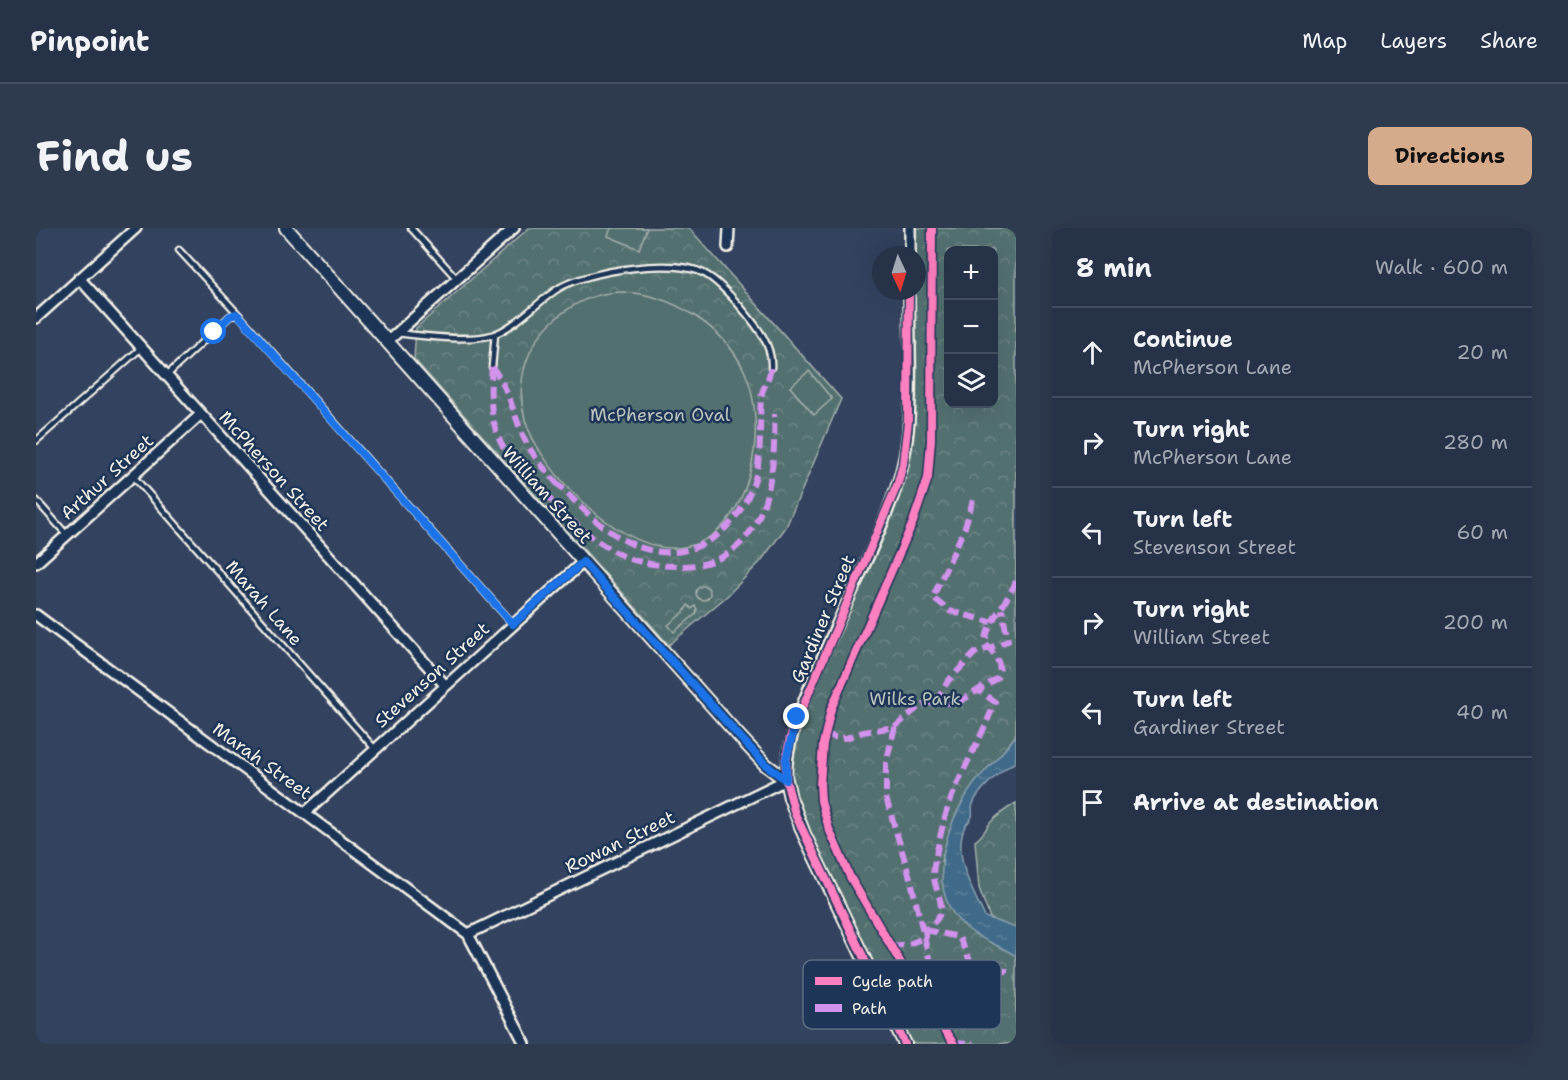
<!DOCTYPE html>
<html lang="en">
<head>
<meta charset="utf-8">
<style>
	:root { --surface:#263247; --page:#2e3a4e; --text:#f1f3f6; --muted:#a4aab4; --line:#424d60; --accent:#d6ab8b }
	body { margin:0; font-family:"Shantell Sans",sans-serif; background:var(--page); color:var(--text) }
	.controls { position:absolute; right:18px; top:18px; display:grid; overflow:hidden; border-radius:12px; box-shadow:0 6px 24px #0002 }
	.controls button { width:54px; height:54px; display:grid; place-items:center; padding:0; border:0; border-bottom:2px solid var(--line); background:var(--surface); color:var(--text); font:30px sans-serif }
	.compass { position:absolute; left:836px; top:18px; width:54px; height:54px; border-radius:50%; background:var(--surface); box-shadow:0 6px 24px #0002; rotate:176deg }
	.stop { position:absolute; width:18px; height:18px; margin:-14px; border:4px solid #1a73e8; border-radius:50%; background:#fff }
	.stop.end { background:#1a73e8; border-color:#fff; box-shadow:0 2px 6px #0008 }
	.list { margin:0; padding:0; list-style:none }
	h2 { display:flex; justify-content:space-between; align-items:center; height:78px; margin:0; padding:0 24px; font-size:26px }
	h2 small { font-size:20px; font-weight:400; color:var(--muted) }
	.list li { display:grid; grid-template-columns:39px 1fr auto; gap:18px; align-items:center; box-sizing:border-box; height:90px; padding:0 24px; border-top:2px solid var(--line) }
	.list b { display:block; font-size:22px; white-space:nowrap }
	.list p { margin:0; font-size:20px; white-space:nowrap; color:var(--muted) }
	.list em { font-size:20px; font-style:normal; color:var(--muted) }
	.icon { flex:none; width:33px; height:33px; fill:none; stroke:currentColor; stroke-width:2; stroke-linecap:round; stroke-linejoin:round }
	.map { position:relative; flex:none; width:980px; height:816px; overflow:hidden; border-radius:12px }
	header { display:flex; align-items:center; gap:36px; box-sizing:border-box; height:84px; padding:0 30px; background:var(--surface); border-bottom:2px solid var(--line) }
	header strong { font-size:28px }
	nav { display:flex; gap:33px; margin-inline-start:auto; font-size:21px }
	.intro { display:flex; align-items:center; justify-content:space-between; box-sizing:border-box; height:144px; padding:0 36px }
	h1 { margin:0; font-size:42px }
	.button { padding:15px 27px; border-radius:12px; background:var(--accent); color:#111; font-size:21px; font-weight:700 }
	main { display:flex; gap:36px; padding:0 36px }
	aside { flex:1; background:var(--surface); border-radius:12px; box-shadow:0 6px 24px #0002 }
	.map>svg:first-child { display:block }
	.forest { fill:url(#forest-crowns); stroke:#a4b0ac; stroke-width:1.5; fill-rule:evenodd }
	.garden { fill:#53706f; stroke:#a4b0ac; stroke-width:1.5 }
	.water { fill:url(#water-ripples); stroke:#89a0af; stroke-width:1.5 }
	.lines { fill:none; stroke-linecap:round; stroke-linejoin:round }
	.service-casing { stroke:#f4f1e8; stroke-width:9 }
	.minor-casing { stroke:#f4f1e8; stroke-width:14 }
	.tertiary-casing { stroke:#f4f1e8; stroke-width:16 }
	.service { stroke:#1d3557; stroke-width:4.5 }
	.minor { stroke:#1d3557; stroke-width:9 }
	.tertiary { stroke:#1d3557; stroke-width:12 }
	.quiet { stroke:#d193ec; stroke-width:6; stroke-dasharray:12 6; stroke-linecap:butt }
	.cycleway-casing { stroke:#1d3557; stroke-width:11 }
	.cycleway { stroke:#ff80c0; stroke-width:8 }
	.route { stroke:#1a73e8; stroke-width:8 }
	.labels { text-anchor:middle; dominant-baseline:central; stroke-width:5; stroke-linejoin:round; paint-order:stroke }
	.park-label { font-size:18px; fill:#bcc4be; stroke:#1d3557 }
	.street-label { font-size:18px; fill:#f4f1e8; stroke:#1d3557 }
	.key { fill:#1d3557; stroke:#5e6d82; stroke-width:1.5 }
	.key-label { font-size:16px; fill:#f4f1e8 }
</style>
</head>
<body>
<header>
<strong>Pinpoint</strong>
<nav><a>Map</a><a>Layers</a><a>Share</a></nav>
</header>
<div class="intro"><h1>Find us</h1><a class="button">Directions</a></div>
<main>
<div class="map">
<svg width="980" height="816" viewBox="0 0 980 816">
	<defs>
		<pattern id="forest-crowns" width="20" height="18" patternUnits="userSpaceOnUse" patternTransform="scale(1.5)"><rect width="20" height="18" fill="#53706f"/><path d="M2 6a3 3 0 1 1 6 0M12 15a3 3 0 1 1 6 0" fill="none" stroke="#6c8584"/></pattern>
		<pattern id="water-ripples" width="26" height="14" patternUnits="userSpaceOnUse" patternTransform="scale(1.5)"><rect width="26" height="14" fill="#416a89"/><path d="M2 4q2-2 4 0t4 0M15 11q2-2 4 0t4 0" fill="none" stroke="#5d809a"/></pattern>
	</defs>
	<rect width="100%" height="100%" fill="#33425f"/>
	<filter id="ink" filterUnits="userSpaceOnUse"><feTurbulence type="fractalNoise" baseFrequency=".0167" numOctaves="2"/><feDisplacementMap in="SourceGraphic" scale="12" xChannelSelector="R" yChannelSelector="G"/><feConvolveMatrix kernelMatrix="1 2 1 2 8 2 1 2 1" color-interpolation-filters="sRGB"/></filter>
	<g filter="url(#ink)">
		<path class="forest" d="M493,0H653L805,171L750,299L725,333L691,368L633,417L378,131L380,100Z
			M874,0H980V507L915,600L905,633L965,718L980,728V816H869L754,570V509L867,236L873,63H881V27H874ZM912,22H957V176H912Z
			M980,575V700H977L954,690L943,660L939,613C947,608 949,601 955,594C963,586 970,581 980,575Z"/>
		<path class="garden" d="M575,0H611L603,21L572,8Z
			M587,64C635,66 687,98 708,142C733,195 718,305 649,319C590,331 503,243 489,191C479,155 490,117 518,92C538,74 561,64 587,64Z
			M773,143L796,171L778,187L754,159Z
			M660 365a7 7 0 1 1 14 0a7 7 0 1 1-14 0Z
			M652,377L656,381L659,378L661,381L660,386L638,404L632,397L648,384Z"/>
		<path class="water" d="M980,507V534C967,540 938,565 936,580C936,583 937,586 936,589C934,593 930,596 928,600C917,630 937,663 949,689L980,700V728C965,718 945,712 932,701C886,665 909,595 938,556C951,539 968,525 980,507Z"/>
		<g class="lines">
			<defs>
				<path id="service" d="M375,0L421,51
					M143,22L203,87
					M361,105C385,108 433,114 456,107C479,100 502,73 523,60C552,43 638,29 669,46C682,53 693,66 703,77C718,95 737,115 735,140
					M456,139L459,106
					M130,148L194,88L203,87L477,396
					M0,213L105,120
					M97,248L339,521
					M0,272L31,307"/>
				<path id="minor" d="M692,19L693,0
					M874,27V0
					M43,50L409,457
					M0,90L100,0
					M352,113L478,0
					M0,335L164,187
					M0,387L432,706L489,816
					M269,585L547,334
					M432,706L750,552C750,508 769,470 786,430C811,372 842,314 862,254C880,200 873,121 873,63"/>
				<path id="tertiary" d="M250,0L703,508L730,537L750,552L754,570L768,606L869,816"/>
			</defs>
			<use href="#service" class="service-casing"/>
			<use href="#minor" class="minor-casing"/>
			<use href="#tertiary" class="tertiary-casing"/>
			<use href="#service" class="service"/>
			<use href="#minor" class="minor"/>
			<use href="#tertiary" class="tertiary"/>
			<path class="quiet" d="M456,139C453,167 454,200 470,224C501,258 534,297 574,321C595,334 614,337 639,338C726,342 741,256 738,186
				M456,139C473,161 477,184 487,208C496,228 510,242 523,258
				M519,253C542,276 565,302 596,316C653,342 705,303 720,247C726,221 723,196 725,170C726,159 734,151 735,140
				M937,272L929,299L897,369L914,383L955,394
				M900,474L912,453L939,425L972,413L966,381
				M859,499L850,535V570L875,653L897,747L911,778L912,806
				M789,505L798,509L810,510L827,504L859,499L885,477L900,474L922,475L961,450C969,436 957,426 949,414C953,390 971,376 980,353
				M889,702L923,709L935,735L943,740L978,744
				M855,718L873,716L890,709L889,702C922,680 893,665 898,637C903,613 908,588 917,566C930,535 947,506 959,474L942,462
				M918,815L937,816"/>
			<defs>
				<path id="cycleway" d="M896,0L895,212L892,250L877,294L795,481L787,516L784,556L785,573L793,601L814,649L885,769L918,816
					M869,816L759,586L750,552V531L754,509L862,255L867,236L872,194L873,63"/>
			</defs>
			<use href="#cycleway" class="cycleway-casing"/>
			<use href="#cycleway" class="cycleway"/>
		</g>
	</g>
	<g class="lines" filter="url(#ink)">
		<path class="route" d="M178,104L194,88L200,86L205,90L477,396L547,334L703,508L730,537L750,552V531L761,489"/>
	</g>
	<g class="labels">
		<g class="park-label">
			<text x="624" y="187">McPherson Oval</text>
			<text x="879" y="471">Wilks Park</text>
		</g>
		<g class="street-label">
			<text transform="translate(238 243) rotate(48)">McPherson Street</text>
			<text transform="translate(71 249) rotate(-42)">Arthur Street</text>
			<text transform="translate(511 267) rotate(48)">William Street</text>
			<text transform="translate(228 375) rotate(49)">Marah Lane</text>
			<text transform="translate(787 391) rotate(-67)">Gardiner Street</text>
			<text transform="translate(396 447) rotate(-42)">Stevenson Street</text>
			<text transform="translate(226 533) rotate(36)">Marah Street</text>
			<text transform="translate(584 614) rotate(-26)">Rowan Street</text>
		</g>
	</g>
	<rect x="767" y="732" width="198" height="69" rx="9" class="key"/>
	<rect x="779" y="749" width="27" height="8" fill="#ff80c0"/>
	<rect x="779" y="776" width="27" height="8" fill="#d193ec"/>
	<g class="key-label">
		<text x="816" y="759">Cycle path</text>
		<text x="816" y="786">Path</text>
	</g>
</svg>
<div class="controls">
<button>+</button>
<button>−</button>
<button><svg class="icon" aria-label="layers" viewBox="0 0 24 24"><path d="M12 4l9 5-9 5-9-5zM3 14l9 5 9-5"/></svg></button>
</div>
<svg class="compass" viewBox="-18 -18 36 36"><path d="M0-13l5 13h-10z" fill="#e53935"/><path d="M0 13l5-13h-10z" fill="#a4aab4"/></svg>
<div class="stop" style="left:178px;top:104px"></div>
<div class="stop end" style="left:761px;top:489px"></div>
</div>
<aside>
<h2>8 min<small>Walk · 600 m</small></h2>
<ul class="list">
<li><svg class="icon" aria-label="ahead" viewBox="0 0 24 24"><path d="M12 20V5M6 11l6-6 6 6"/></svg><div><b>Continue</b><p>McPherson Lane</p></div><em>20 m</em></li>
<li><svg class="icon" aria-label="right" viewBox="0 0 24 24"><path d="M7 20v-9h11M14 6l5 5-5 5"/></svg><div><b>Turn right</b><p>McPherson Lane</p></div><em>280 m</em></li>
<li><svg class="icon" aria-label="left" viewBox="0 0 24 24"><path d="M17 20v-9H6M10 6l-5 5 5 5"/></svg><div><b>Turn left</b><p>Stevenson Street</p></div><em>60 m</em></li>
<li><svg class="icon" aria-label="right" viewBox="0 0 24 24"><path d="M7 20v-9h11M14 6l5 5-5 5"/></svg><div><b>Turn right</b><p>William Street</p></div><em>200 m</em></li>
<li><svg class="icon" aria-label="left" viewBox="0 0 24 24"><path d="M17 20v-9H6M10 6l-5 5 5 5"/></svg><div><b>Turn left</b><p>Gardiner Street</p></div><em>40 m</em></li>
<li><svg class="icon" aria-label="arrive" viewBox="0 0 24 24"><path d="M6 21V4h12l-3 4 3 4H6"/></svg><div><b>Arrive at destination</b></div></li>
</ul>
</aside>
</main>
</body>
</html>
